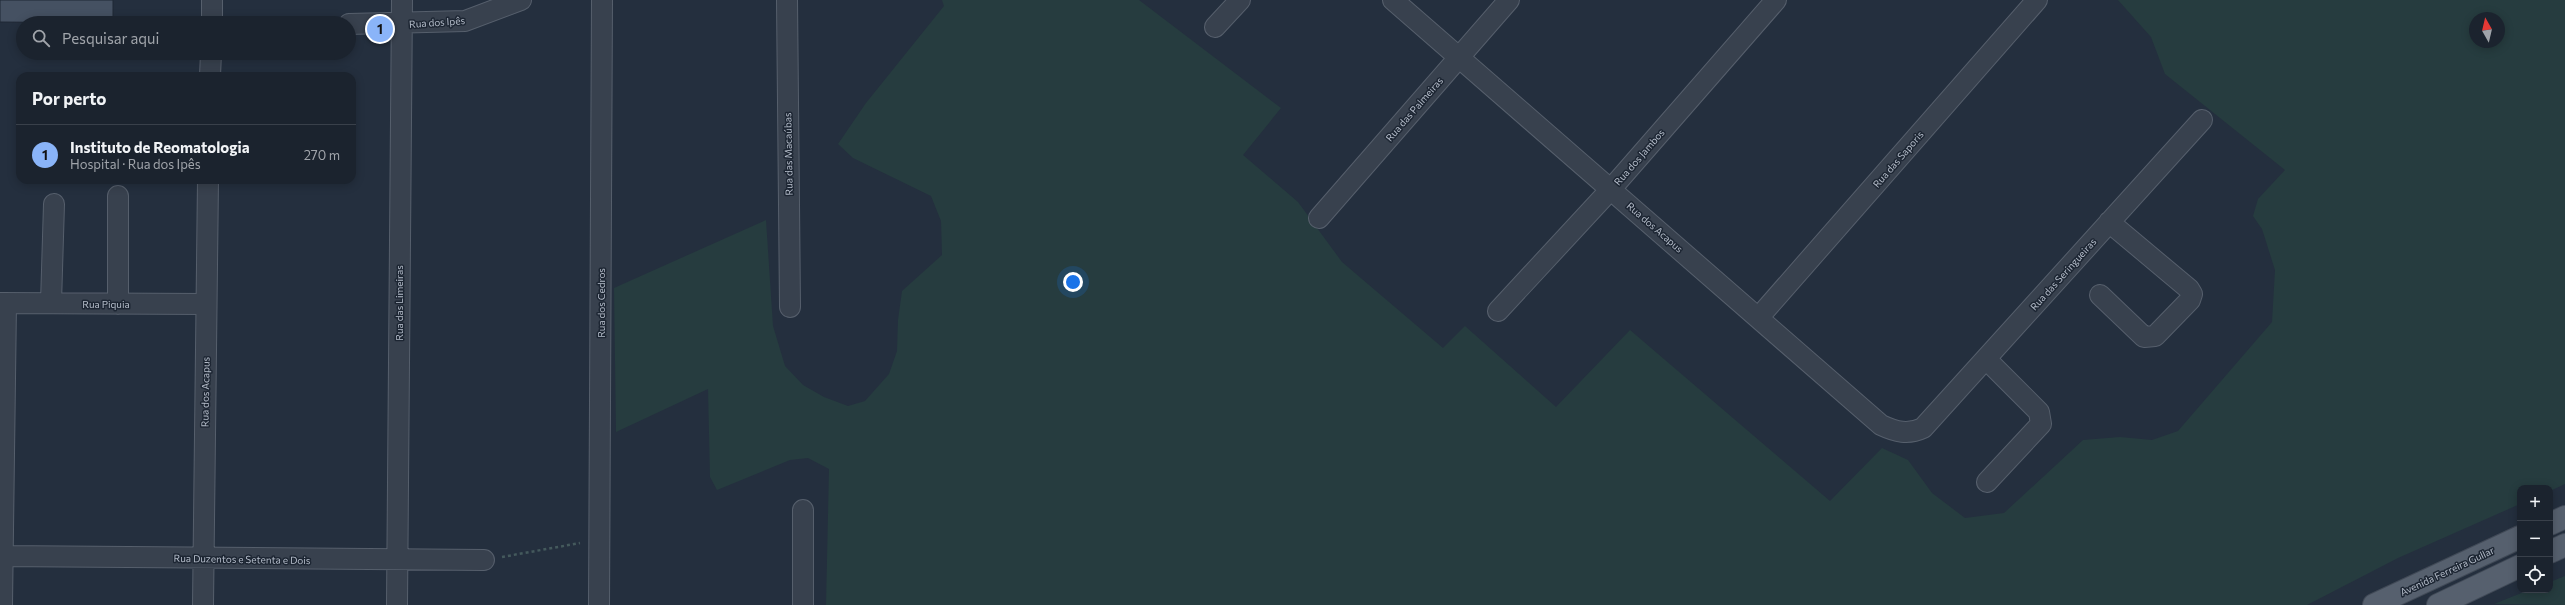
<!DOCTYPE html>
<html lang="pt">
<head>
<meta charset="utf-8">
<style>
	:root { --surface:#1b232e; --page:#242b36; --text:#f1f3f6; --muted:#a0a4aa; --line:#39404a; --accent:#8ab4f8 }
	body { margin:0; font-family:Commissioner,sans-serif; background:var(--page); color:var(--text) }
	.controls { position:absolute; right:12px; bottom:12px; display:grid; overflow:hidden; border-radius:8px; box-shadow:0 2px 10px #0003 }
	.controls button { width:36px; height:36px; display:grid; place-items:center; padding:0; border:0; border-bottom:1px solid var(--line); background:var(--surface); color:var(--text); font:20px sans-serif }
	.compass { position:absolute; left:2469px; top:12px; width:36px; height:36px; border-radius:50%; background:var(--surface); box-shadow:0 2px 10px #0003; rotate:352deg }
	.you { position:absolute; left:1073px; top:282px; width:14px; height:14px; margin:-10px; border:3px solid #fff; border-radius:50%; background:#1a73e8; box-shadow:0 0 0 6px #1a73e833 }
	.badge { display:grid; place-items:center; width:26px; height:26px; border-radius:50%; background:var(--accent); color:#111; font-size:13px; font-weight:700 }
	.pin { position:absolute; translate:-50% -50%; border:2px solid #fff; box-shadow:0 1px 4px #0006 }
	.list { margin:0; padding:0; list-style:none }
	h2 { display:flex; justify-content:space-between; align-items:center; height:52px; margin:0; padding:0 16px; font-size:17px }
	h2 small { font-size:13px; font-weight:400; color:var(--muted) }
	.list li { display:grid; grid-template-columns:26px 1fr auto; gap:12px; align-items:center; box-sizing:border-box; height:60px; padding:0 16px; border-top:1px solid var(--line) }
	.list b { display:block; font-size:15px; white-space:nowrap }
	.list p { margin:0; font-size:13px; white-space:nowrap; color:var(--muted) }
	.list em { font-size:13px; font-style:normal; color:var(--muted) }
	.icon { flex:none; width:22px; height:22px; fill:none; stroke:currentColor; stroke-width:2; stroke-linecap:round; stroke-linejoin:round }
	.map { position:relative; flex:none; width:2565px; height:605px; overflow:hidden }
	.search { position:absolute; background:var(--surface); box-shadow:0 2px 10px #0003; left:16px; top:16px; width:340px; height:44px; display:flex; align-items:center; gap:10px; box-sizing:border-box; padding:0 14px; border-radius:22px; color:var(--muted); font-size:15px }
	.panel { position:absolute; background:var(--surface); box-shadow:0 2px 10px #0003; left:16px; top:72px; width:340px; height:112px; border-radius:12px }
	.map>svg:first-child { display:block }
	.green { fill:#263c3f; fill-rule:evenodd }
	.building { fill:#455162; stroke:#1f2835 }
	.lines { fill:none; stroke-linecap:round; stroke-linejoin:round }
	.minor-casing { stroke:#565f6c; stroke-width:22 }
	.major-casing { stroke:#414a57; stroke-width:24 }
	.path { stroke:#44595c; stroke-width:2.5; stroke-dasharray:3 3; stroke-linecap:butt }
	.minor { stroke:#38414e; stroke-width:20 }
	.major { stroke:#56606e; stroke-width:22 }
	.labels { text-anchor:middle; dominant-baseline:central; stroke-width:3; stroke-linejoin:round; paint-order:stroke }
	.street-label { font-size:10px; fill:#b4bcc9; stroke:#1d2633 }
</style>
</head>
<body>
<div class="map">
<svg width="2565" height="605" viewBox="0 0 2565 605">
	<rect width="100%" height="100%" fill="#242f3e"/>
	<path class="green" d="M942,0H1139L1281,108L1243,155L1298,202L1342,262L1443,348L1465,326L1556,407L1630,330L1830,501L1882,448L1908,460L1932,493L1965,518L2004,513L2083,440L2120,437L2152,440L2178,431L2272,322L2275,270L2262,229L2253,216L2258,199L2285,170L2165,74L2151,37L2118,0H2565V484L2550,491V488H2520V504L2398,558L2307,605H826L829,469L808,458L790,460L717,490L710,477L708,389L616,432L614,288L766,220L773,326L785,366L803,385L824,397L848,406L865,401L889,374L897,351L898,320L902,291L942,255L941,221L931,196L853,158L838,144L866,103L944,6ZM2475,18H2499V42H2475Z
		M2565,576V605L2494,604L2529,590H2550V582Z"/>
	<path class="building" d="M0,0H113V23L0,22Z"/>
	<g class="lines">
		<defs>
			<path id="minor" d="M787,0L790,307
				M1393,0L1881,425C1896,432 1908,435 1923,428L2202,120
				M212,23V0
				M349,24L465,21L521,0
				M1215,27L1240,0
				M210,76L211,53
				M118,196V304
				M1319,218L1509,0
				M2100,295L2144,337L2155,336L2190,300L2192,294L2189,289L2109,222
				M0,303L206,304
				M51,303L54,204
				M1498,311L1611,189L1776,0
				M1759,317L2037,0
				M1986,359L2039,412L2041,424L1987,482
				M0,556L484,560
				M2,605L6,303
				M203,605L208,180
				M397,605L402,0
				M599,605L602,0
				M803,605V510"/>
			<path id="major" d="M2550,524L2565,517
				M2550,552L2565,545
				M2374,605L2520,537
				M2438,605L2520,566"/>
		</defs>
		<use href="#minor" class="minor-casing"/>
		<use href="#major" class="major-casing"/>
		<path class="path" d="M502,557L580,543"/>
		<use href="#minor" class="minor"/>
		<use href="#major" class="major"/>
	</g>
	<g class="labels">
		<g class="street-label">
			<text transform="translate(437 22) rotate(-4)">Rua dos Ipês</text>
			<text transform="translate(1414 109) rotate(-49)">Rua das Palmeiras</text>
			<text transform="translate(788 154) rotate(-91)">Rua das Macaúbas</text>
			<text transform="translate(1639 157) rotate(-49)">Rua dos Jambos</text>
			<text transform="translate(1898 159) rotate(-49)">Rua das Saporis</text>
			<text transform="translate(1655 227) rotate(41)">Rua dos Acapus</text>
			<text transform="translate(2063 274) rotate(-48)">Rua das Seringueiras</text>
			<text transform="translate(399 303) rotate(-90)">Rua das Limeiras</text>
			<text transform="translate(601 303) rotate(-90)">Rua dos Cedros</text>
			<text x="106" y="304">Rua Piquia</text>
			<text transform="translate(205 392) rotate(-89)">Rua dos Acapus</text>
			<text transform="translate(242 559) rotate(1)">Rua Duzentos e Setenta e Dois</text>
			<text transform="translate(2447 571) rotate(-25)">Avenida Ferreira Gullar</text>
		</g>
	</g>
</svg>
<div class="controls">
<button>+</button>
<button>−</button>
<button><svg class="icon" aria-label="locate" viewBox="0 0 24 24"><circle cx="12" cy="12" r="6"/><path d="M12 2v4M12 18v4M2 12h4M18 12h4"/></svg></button>
</div>
<svg class="compass" viewBox="-18 -18 36 36"><path d="M0-13l5 13h-10z" fill="#e53935"/><path d="M0 13l5-13h-10z" fill="#a0a4aa"/></svg>
<div class="you"></div>
<div class="pin badge" style="left:380px;top:29px">1</div>
<div class="search"><svg class="icon" aria-label="search" viewBox="0 0 24 24"><circle cx="10" cy="10" r="6"/><path d="M15 15l6 6"/></svg>Pesquisar aqui</div>
<section class="panel">
<h2>Por perto<small></small></h2>
<ul class="list">
<li><span class="badge">1</span><div><b>Instituto de Reomatologia</b><p>Hospital · Rua dos Ipês</p></div><em>270 m</em></li>
</ul>
</section>
</div>
</body>
</html>
